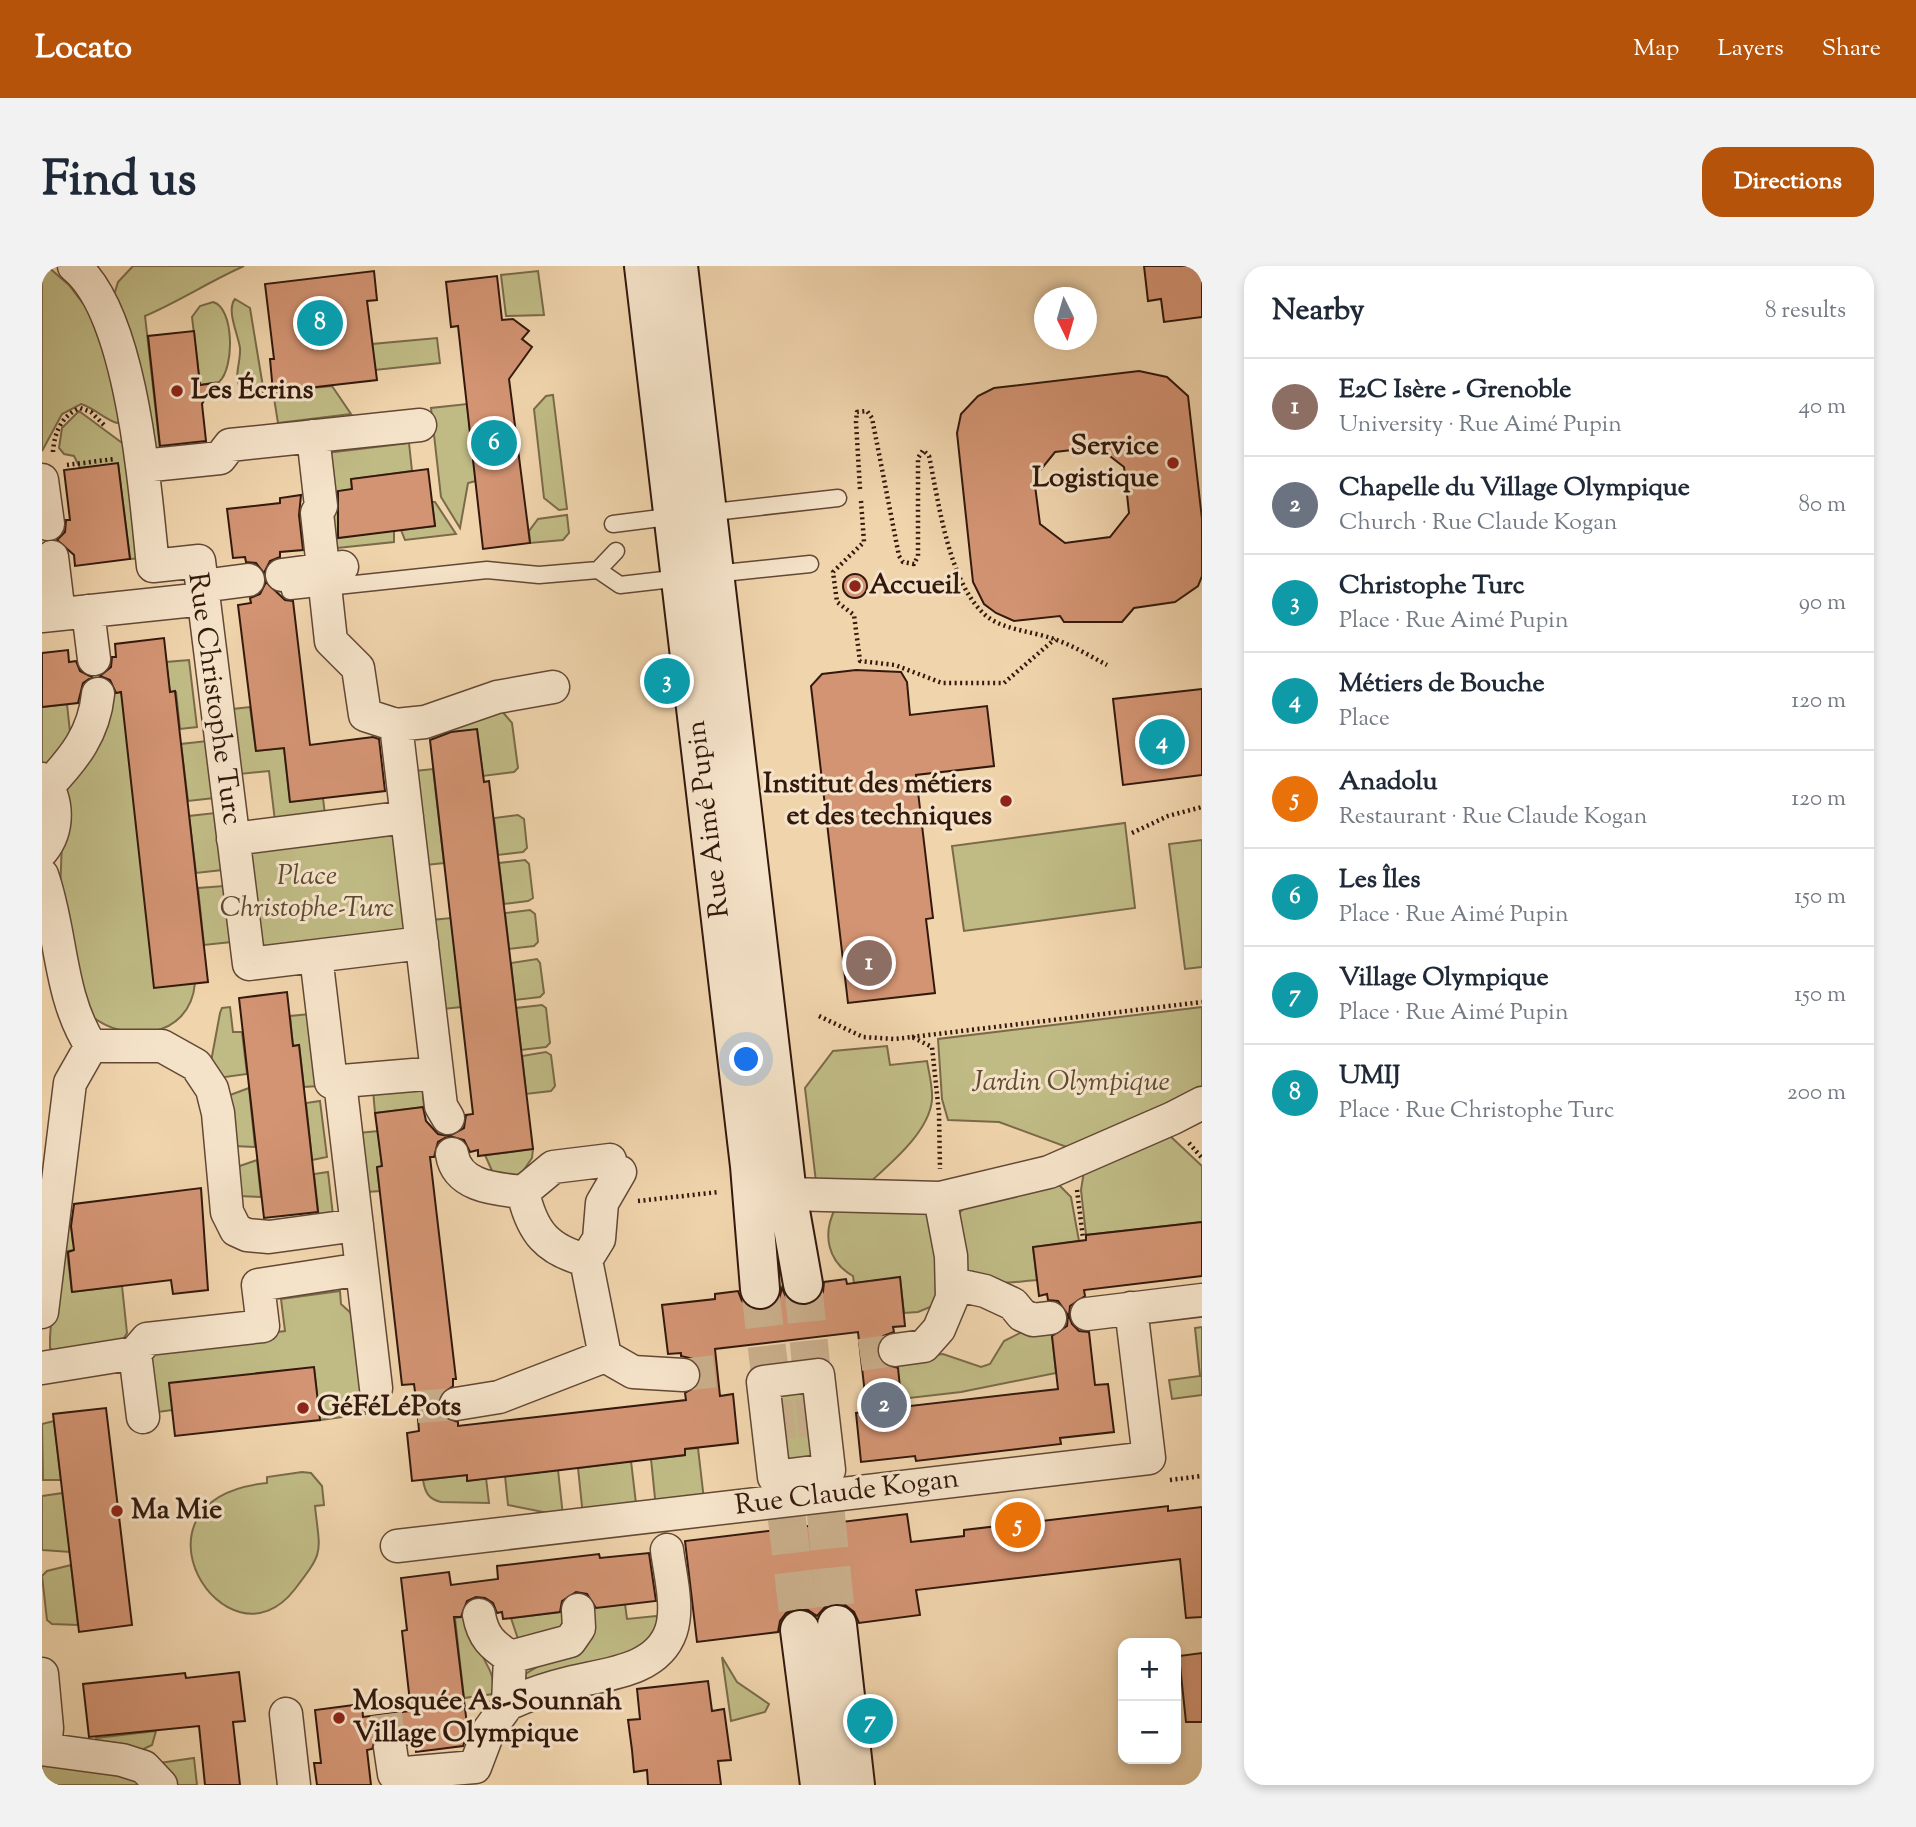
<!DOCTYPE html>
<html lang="en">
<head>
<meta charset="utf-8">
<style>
	:root { --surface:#fff; --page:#f2f2f3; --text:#1f2937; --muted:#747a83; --line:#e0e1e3; --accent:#b45309 }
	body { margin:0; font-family:"Sorts Mill Goudy",serif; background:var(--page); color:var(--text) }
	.controls { position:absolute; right:21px; bottom:21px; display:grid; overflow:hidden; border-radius:14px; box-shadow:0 4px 10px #0003 }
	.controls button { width:63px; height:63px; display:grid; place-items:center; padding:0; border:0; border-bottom:2px solid var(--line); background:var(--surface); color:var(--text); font:35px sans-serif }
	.compass { position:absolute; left:992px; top:21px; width:63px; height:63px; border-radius:50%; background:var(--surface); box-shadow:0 4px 10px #0003; rotate:175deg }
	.you { position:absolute; left:705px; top:794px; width:24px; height:24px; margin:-18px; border:5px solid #fff; border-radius:50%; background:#1a73e8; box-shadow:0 0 0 10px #1a73e833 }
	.badge { display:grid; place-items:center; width:46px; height:46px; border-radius:50%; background:var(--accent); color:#fff; font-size:23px; font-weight:700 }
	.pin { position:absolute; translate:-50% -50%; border:4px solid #fff; box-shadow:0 2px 7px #0006 }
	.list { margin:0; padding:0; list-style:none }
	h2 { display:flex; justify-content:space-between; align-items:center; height:91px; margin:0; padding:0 28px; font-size:30px }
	h2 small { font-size:23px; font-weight:400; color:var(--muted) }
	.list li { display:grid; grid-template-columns:46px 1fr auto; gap:21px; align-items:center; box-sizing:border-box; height:98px; padding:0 28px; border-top:2px solid var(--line) }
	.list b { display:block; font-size:26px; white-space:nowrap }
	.list p { margin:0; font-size:23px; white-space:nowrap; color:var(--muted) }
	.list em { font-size:23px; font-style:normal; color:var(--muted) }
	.map { position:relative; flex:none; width:1160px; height:1519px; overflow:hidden; border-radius:21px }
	header { display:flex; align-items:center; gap:42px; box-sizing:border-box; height:98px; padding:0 35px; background:var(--accent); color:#fff }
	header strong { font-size:33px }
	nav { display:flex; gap:38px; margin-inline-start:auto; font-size:24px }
	.intro { display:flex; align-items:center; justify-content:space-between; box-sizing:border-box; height:168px; padding:0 42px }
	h1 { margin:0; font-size:49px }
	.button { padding:18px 32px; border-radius:21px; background:var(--accent); color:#fff; font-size:24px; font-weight:700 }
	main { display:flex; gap:42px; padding:0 42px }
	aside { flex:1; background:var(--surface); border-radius:21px; box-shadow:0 4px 10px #0003 }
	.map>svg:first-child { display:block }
	.green { fill:#c0bb85; stroke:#7a6a49; stroke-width:2 }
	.building { fill:#d39473; stroke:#33190d; stroke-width:2; fill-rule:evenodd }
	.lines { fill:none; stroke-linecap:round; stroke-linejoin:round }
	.street-tunnel { stroke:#caaf8c; stroke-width:32; stroke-dasharray:32 16; stroke-linecap:butt }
	.secondary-tunnel { stroke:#caaf8c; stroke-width:38; stroke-dasharray:38 19; stroke-linecap:butt }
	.lane-casing { stroke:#624835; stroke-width:19 }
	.street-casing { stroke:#624835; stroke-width:35 }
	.secondary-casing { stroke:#33190d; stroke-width:42 }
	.path { stroke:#33190d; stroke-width:4.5; stroke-dasharray:2 3.5; stroke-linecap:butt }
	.lane { stroke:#f5e3c9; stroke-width:16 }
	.street { stroke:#f5e3c9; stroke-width:32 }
	.secondary { stroke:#f5e3c9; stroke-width:38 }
	.poi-dot { fill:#8f2418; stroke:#f5e3c9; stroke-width:2.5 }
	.labels { text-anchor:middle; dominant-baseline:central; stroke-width:6; stroke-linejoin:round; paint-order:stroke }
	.poi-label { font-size:28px; font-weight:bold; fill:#33190d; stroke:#f5e3c9; text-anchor:start }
	.street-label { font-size:28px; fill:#33190d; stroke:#f5e3c9 }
	.park-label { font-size:28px; font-style:italic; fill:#5d4a31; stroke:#f5e3c9 }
</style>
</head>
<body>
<header>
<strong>Locato</strong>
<nav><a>Map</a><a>Layers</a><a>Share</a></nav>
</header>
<div class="intro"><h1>Find us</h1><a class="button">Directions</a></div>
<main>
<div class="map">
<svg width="1160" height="1519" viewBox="0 0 1160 1519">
	<rect width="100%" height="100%" fill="#f0d4ac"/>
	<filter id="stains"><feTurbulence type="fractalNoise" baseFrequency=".00286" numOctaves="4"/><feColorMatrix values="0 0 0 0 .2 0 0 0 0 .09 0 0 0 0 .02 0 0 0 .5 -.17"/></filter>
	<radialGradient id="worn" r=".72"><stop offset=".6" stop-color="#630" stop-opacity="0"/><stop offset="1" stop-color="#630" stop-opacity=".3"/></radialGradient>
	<path class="green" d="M0,0H5L27,19L46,44L83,144V154L75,157C62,153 54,143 39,138L20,148L0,185Z
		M91,0H202C168,15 138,35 103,50L118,183H112L71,32L76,16Z
		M496,5L502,49L464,50L459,9Z
		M193,33L208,42L222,127L200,125C190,111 199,98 198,82C196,68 184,44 193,33Z
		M171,36C192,41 193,102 177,116L158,119L150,51L158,40Z
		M395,72L398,97L333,104L330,78Z
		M290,120L309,148L236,157L231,126Z
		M511,129L525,243L517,244L502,232L492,143L504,130Z
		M425,138L434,215L426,217L418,262L399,231L389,142Z
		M37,145L87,182L102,292L88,293L76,198L38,202L32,190L22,188L17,182L20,162Z
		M367,177L370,205L309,213L311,232L289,234L284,187Z
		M390,236H393L414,268L363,274L359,264L393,260Z
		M313,244L352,265V276L286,283L277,247Z
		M525,249L527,267L521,274L488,277L487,265L496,253Z
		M147,394L155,461L138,463L134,426H128L124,396Z
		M79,426L153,717C148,774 81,779 46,747L18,628L21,548L26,515L60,428Z
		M25,438L28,466L18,495L0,500V441Z
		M208,441L214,485L242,482L248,536L281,532L283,549L233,555L227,505L198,508L191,443Z
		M459,444L470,457L476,502L472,506L441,510L435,464L403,467V461Z
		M165,475L172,532L146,535L139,478Z
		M391,503L402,597L384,599L373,505Z
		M173,547L180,604L154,607L147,550Z
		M476,549L482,553L485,582L481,586L456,589L452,552Z
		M365,551L380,677L207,698L191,573Z
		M1083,557L1093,642L922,665L910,580Z
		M1160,574V701L1143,703L1127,578Z
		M483,594L487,598L491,632L486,635L462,638L457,597Z
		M182,620L189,676L162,679L156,622Z
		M488,644L493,648L496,676L492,680L467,683L463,647Z
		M409,652L419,741L401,743L390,654Z
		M495,693L498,697L502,727L498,731L473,734L469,697Z
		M500,739L504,742L508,777L504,781L479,784L474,742Z
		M188,741L191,766H200L205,808L176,812L168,801L178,747L180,742Z
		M1160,741V824L1030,883L957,856L906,854L900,833L896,773Z
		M268,748L276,820L262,821L257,779L251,780L248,750Z
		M845,780L848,799L885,795C887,807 891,822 890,834C887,866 849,897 826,918L774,916L763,822L791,785Z
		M504,786L509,789L513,820L509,825L484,828L480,790Z
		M380,819L382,841L333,847L331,824Z
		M207,822L213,881L191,880L186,835L188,829Z
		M278,835L285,891L270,894L264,837Z
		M336,865L340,900L335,902L338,925L325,926L317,867Z
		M1126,868L1160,900V956L1044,969L1039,924L1042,905Z
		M491,883L490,892L477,911L451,907L443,889Z
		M215,894L219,931L196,930L192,902Z
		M286,906L292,958L277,953L272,908Z
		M1011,913L1029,931L1037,975L991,981L995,1014C976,1015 946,1022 930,1009C918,999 914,971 915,956C916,946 923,940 930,934Z
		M27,938L31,977L38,983L25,985L30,1026L80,1020L85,1067L81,1074L15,1087L8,1082V1072L15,968Z
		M793,943L881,944C911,973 899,1002 893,1039L876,1046L862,1047L858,1012L812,1017L811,1010C786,996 780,969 793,943Z
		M298,1025L299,1038L311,1049L323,1148L278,1154L272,1102L130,1144L116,1146L110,1141L106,1081L243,1065L239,1033Z
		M1009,1060L1014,1107L919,1126L859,1133L854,1093L901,1088L939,1101L948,1098L962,1075L990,1061Z
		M1160,1061V1129L1130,1133L1127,1114L1158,1110L1153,1062Z
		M776,1109L787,1204L732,1211L721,1116Z
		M12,1155L19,1214H1L0,1158Z
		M656,1182L662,1234L614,1242L609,1193L643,1189V1183Z
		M589,1195L595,1246L541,1250L536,1202Z
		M516,1204L521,1250L466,1239L463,1210Z
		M260,1206L269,1207L280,1220L282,1239L273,1240C278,1288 283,1284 253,1323C185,1412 72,1233 225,1217V1211Z
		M425,1209L426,1215L444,1212L447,1237L399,1236C386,1233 383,1226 381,1214Z
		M21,1227L28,1286L0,1284V1230Z
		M29,1299L36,1359L10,1358L5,1354L0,1310L5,1305Z
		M583,1338L585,1353L614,1350L618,1356L605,1381L485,1422L480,1410L505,1395L546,1342Z
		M526,1345L525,1361L476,1373L469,1352Z
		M428,1350C431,1361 434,1373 438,1384C445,1403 453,1405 451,1428L422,1432L413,1352Z
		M680,1391L695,1416L727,1438L723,1446L689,1455Z
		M114,1465L110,1479L91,1488L57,1480L54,1472Z
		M152,1492L155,1519H123L117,1497Z
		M0,1499L69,1504L113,1519H0Z"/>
	<path class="building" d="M1102,0H1160V51L1122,56L1119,33L1106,35Z
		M332,5L335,34L325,35L335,114L231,126L228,93H232L223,18Z
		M455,10L460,54L471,53L487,65L480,73L490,81L467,113L488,277L441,283L416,60L409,61L404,16Z
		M152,65L158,119L172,117L160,138L164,175L118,180L106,70Z
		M1097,105L1125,111L1146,130L1160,253V310L1156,320L1133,336L1092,342L1080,356H1022L1018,350L972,355L954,347L942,338L931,316L915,167L919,148L936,130L952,122ZM1056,181L1082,201L1087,247L1068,271L1023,277L998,258L992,212L1013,186Z
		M76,197L88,293L33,300L32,289L15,274L23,266L24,254H28L22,204Z
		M386,203L393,260L296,272V225L310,223L309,213Z
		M259,229L257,249L261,284L238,286V291L228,295L222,307L214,297L204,296L203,291L191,292L185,243L238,237V232Z
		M801 320a12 12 0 1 1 24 0a12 12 0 1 1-24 0Z
		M224,316L243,334L251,335L268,479L331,471L337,473L343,525L248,536L242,482L214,485L196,339L209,337L208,332L218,328Z
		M122,372L128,426L133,425L166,716L112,722L79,426L74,427L68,414L58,410L69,401L70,391H74L73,378Z
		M26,384L27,396L34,395L38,405L50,411L41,417L36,437L0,441V387Z
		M814,404L859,406L865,416L868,449L945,440L952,500L874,509L891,652L884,653L893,727L806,737L769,420L780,408Z
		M1160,423V509L1081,519L1071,433Z
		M435,463L442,516L447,515L491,883L436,890V884L428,886L422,874L407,870L422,862L424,849L431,848L388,474L409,466Z
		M245,726L251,780L257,779L276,946L222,952L197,732Z
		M381,841L384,855L396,868L406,870L396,876L392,891H388L414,1113H411V1120L397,1131L396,1140L400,1150L416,1156V1160L644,1134L643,1127L657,1119L658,1101L651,1093L639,1090V1087L626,1088L620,1039L673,1033V1028L696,1025L700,1035L708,1042L720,1045L731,1041L737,1033L740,1022L745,1033L753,1038L764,1040L776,1034L781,1026L782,1016L804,1013L805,1018L858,1011L863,1060L851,1061L852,1066L841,1070L835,1086L839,1096L856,1102L860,1141L1016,1123L1010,1070L1025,1060L1026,1049L1016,1035L1006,1034L1005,1028L997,1030L991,981L1044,974V969L1160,956V1010L1042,1024L1043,1030L1028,1040L1027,1050L1030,1058L1037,1065L1047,1066L1053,1119L1066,1118L1072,1166L1018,1172L1019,1178L874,1195L873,1190L819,1196L814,1147L825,1146L816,1066L673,1083L678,1130L691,1128L696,1177L643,1183V1189L536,1202L425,1215V1209L370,1215L365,1167L377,1165L375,1141L372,1118L360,1119L335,901L340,900L333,847Z
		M159,922L166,1024L131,1028L129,1014L30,1026L26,986L32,984L29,960L32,938Z
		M272,1101L278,1154L133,1170L127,1117Z
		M64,1142L90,1359L37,1366L11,1148Z
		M1126,1240V1245L1160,1241V1351L1144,1352L1138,1293L874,1324L878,1349L817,1357L812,1346L803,1339L792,1337L783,1341L775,1350L766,1344L755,1342L744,1347L738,1355L736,1366L655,1376L643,1275L865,1248L869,1276L922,1270V1264Z
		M607,1287L614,1335L554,1342L545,1328L534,1326L520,1335L518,1346L461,1353L460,1346L455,1347L451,1337L443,1332L434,1331L425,1335L419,1351H412L426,1467L421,1480L374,1486L373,1478L366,1479L362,1469L354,1464L345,1463L336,1467L330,1483L325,1484L329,1519H275L272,1497H279L273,1444L320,1438L321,1451L369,1445L360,1365L365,1364L359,1312L407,1306L409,1319L456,1313L455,1300L557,1288L558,1292Z
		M1160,1387V1456H1144L1137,1390Z
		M197,1406L203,1455L191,1456L198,1519H163L157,1460L47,1471L41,1418L143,1407L144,1412Z
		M666,1415L670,1445L682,1443L689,1494L676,1495L679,1519H606L605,1504L592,1506L590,1484L586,1454L598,1453L595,1423Z"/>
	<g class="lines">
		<path class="street-tunnel" d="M818,1089L853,1084
			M641,1109L675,1105
			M375,1141L414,1138
			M344,1448L348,1481"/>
		<path class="secondary-tunnel" d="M761,1018L795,1359
			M718,1023L758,1364"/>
		<defs>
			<path id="lane" d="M663,247L796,232
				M571,258L634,250
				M556,304L578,319L639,312
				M672,308L768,298
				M248,325L445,304L497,309L556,304L574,285"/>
			<path id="street" d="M32,0C91,48 103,226 111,300L157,295L207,698L380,677
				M271,170L279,240L275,247L289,375L316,402L323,449L354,459L383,456L455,431L511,421
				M100,200L178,192L188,179L378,159
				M0,214L6,258
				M10,291L17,348
				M240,309L300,301
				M160,320L206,314
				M46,345L52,393
				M0,350L162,333
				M354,459L399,840L406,852
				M0,513C17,534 17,564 0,585
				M6,520C32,492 52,468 56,428
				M191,573L365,551
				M0,609C20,665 16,729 49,780L28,817L0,1046
				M274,690L289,816L395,807
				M49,780H120L154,799L170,823L176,847L185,946L194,964L205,969L227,971L315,959
				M298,816L334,1122
				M410,888C415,921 454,923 481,926
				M578,906L560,937L557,973L544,994L563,1090L591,1106L641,1109
				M745,928L898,932L1007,906L1131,852L1160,837
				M544,994C505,984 490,966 481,926L511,901L568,894
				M911,1018L943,1025L971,1038L980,1049L991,1054L1008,1052
				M1045,1048L1160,1034
				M853,1084L882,1080L897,1063L910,1032L909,990L898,932
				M93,1087L101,1151
				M0,1102L93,1087L105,1073L221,1060L216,1019L320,1003
				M776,1109L787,1204L732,1211L721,1116Z
				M414,1138L457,1131L563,1090
				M355,1280L1107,1192L1089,1042
				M468,1391L528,1375L537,1362L536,1344
				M0,1408L5,1462L3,1483
				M466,1438C486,1429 506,1422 527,1417C562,1408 615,1406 629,1365C637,1341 628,1309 625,1284
				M244,1448L252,1519
				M348,1481L352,1508L433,1501L447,1464L466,1438L468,1391C450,1379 441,1371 437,1349
				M0,1483L80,1494L102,1501L119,1519"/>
			<path id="secondary" d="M602,0L708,900L718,1023
				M636,0L745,928L761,1018
				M795,1359L813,1519
				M758,1364L778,1519"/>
		</defs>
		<use href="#lane" class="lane-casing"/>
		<use href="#street" class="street-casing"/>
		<use href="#secondary" class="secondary-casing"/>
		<path class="path" d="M11,186C12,167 20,149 38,142L49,146L62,159
			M25,199L72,193
			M818,223L814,156L815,146L825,145L830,152L857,290L861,296L872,298L876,290V192L881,184L887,190C897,237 906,313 941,347C958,364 990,365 1012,373C1030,379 1048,390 1065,399
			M819,235L822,276L791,306L795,336L812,349L818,395L853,399L900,417H962L1013,373
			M1090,567L1126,550L1160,541
			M777,750L821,771L853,773L870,771L890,781L897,847L898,903
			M870,771L1160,736
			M1147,877L1160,892
			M1035,924L1041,972
			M596,935L677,926
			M1128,1214L1160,1210"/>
		<use href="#lane" class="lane"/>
		<use href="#street" class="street"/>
		<use href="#secondary" class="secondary"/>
	</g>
	<g class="poi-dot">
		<circle cx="135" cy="125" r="7"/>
		<circle cx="1131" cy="197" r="7"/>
		<circle cx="813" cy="320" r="7"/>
		<circle cx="964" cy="535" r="7"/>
		<circle cx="261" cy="1142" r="7"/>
		<circle cx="75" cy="1245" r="7"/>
		<circle cx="297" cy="1452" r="7"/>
	</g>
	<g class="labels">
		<g class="poi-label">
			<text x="149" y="125">Les Écrins</text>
			<text x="1117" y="181" text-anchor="end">Service<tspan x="1117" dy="32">Logistique</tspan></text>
			<text x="827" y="320">Accueil</text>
			<text x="950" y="519" text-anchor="end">Institut des métiers<tspan x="950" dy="32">et des techniques</tspan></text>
			<text x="275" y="1142">GéFéLéPots</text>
			<text x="89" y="1245">Ma Mie</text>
			<text x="311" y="1436">Mosquée As-Sounnah<tspan x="311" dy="32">Village Olympique</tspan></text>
		</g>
		<g class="street-label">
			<text transform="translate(172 433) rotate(82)">Rue Christophe Turc</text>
			<text transform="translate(667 553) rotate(-97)">Rue Aimé Pupin</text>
			<text transform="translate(805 1227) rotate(-7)">Rue Claude Kogan</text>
		</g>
		<g class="park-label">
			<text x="265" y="611">Place<tspan x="265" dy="32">Christophe-Turc</tspan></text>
			<text x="1029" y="817">Jardin Olympique</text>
		</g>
	</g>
	<rect width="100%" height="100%" filter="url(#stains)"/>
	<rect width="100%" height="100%" fill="url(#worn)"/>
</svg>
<div class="controls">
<button>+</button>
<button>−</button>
</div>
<svg class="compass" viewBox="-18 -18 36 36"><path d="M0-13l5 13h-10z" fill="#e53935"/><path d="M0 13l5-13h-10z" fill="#747a83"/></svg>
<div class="you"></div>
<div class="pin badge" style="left:827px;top:697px;background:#8d6e63">1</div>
<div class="pin badge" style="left:842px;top:1139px;background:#6b7280">2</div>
<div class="pin badge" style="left:625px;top:415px;background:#0f9aa8">3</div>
<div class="pin badge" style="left:1120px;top:476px;background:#0f9aa8">4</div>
<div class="pin badge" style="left:976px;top:1259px;background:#e8710a">5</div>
<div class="pin badge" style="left:452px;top:177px;background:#0f9aa8">6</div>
<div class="pin badge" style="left:828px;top:1455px;background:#0f9aa8">7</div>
<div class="pin badge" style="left:278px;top:57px;background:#0f9aa8">8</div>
</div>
<aside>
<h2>Nearby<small>8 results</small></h2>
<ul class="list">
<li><span class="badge" style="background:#8d6e63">1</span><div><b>E2C Isère - Grenoble</b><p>University · Rue Aimé Pupin</p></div><em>40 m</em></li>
<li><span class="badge" style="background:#6b7280">2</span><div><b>Chapelle du Village Olympique</b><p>Church · Rue Claude Kogan</p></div><em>80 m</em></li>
<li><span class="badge" style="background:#0f9aa8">3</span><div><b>Christophe Turc</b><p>Place · Rue Aimé Pupin</p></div><em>90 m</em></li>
<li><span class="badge" style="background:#0f9aa8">4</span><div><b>Métiers de Bouche</b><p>Place</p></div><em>120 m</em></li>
<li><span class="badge" style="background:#e8710a">5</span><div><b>Anadolu</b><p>Restaurant · Rue Claude Kogan</p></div><em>120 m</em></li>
<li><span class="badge" style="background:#0f9aa8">6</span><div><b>Les Îles</b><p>Place · Rue Aimé Pupin</p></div><em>150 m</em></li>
<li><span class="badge" style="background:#0f9aa8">7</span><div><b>Village Olympique</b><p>Place · Rue Aimé Pupin</p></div><em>150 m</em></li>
<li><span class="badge" style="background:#0f9aa8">8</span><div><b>UMIJ</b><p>Place · Rue Christophe Turc</p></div><em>200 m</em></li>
</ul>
</aside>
</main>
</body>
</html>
